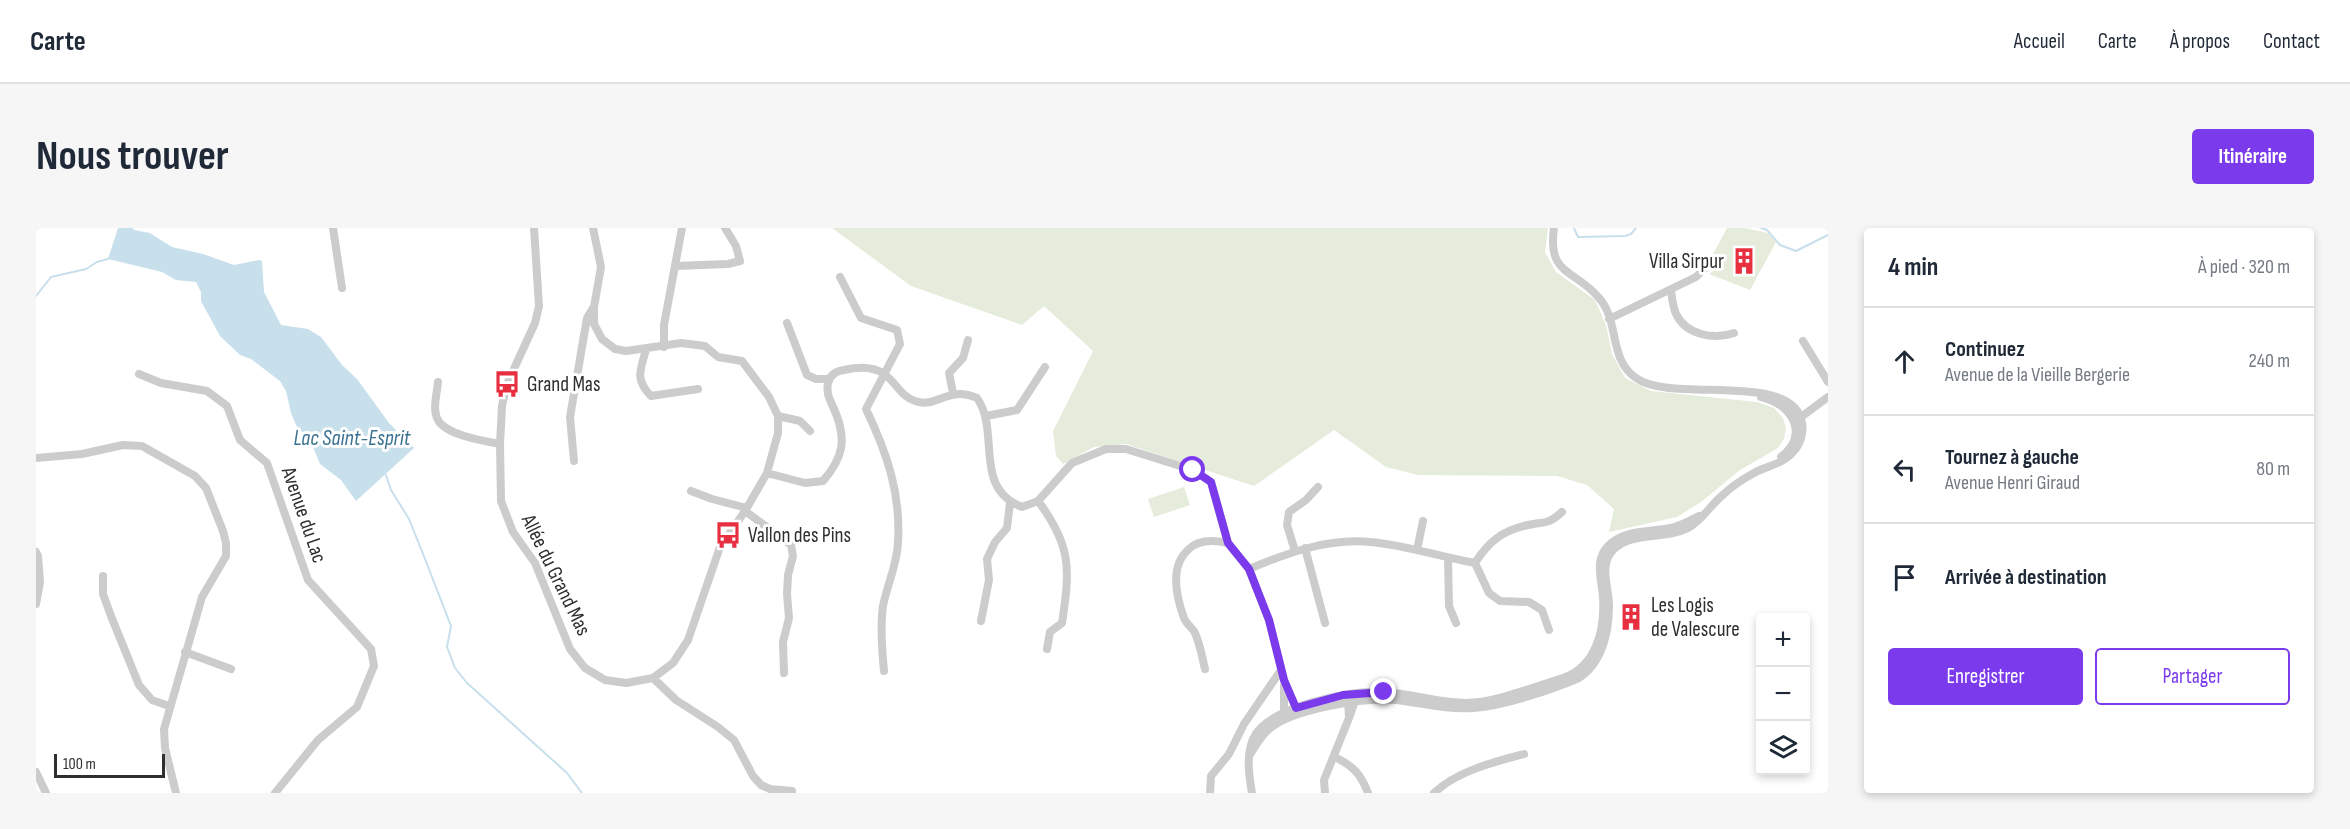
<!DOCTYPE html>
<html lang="fr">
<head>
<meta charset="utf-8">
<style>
	:root { --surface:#fff; --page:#f6f6f7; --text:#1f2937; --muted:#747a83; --line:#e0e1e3; --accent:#7c3aed }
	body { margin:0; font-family:"Sofia Sans Condensed",sans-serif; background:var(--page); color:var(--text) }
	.controls { position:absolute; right:18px; bottom:18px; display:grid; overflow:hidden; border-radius:6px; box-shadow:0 3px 9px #0003 }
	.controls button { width:54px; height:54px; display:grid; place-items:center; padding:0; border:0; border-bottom:2px solid var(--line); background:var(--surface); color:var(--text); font:30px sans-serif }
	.scale { position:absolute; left:18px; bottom:15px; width:111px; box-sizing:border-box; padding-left:6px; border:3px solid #2f2f2f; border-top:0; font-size:16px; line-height:21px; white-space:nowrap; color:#2f2f2f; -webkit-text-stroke:4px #fff; paint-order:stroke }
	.stop { position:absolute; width:18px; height:18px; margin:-14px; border:4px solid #7c3aed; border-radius:50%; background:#fff }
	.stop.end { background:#7c3aed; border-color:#fff; box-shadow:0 2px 6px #0008 }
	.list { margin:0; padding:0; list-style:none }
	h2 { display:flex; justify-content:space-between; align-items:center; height:78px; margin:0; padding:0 24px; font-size:26px }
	h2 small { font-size:20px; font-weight:400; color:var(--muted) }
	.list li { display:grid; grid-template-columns:39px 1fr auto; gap:18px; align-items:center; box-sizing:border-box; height:108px; padding:0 24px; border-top:2px solid var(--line) }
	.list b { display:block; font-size:22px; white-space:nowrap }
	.list p { margin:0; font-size:20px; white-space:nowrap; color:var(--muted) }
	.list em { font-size:20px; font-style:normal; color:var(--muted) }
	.actions { display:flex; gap:12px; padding:18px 24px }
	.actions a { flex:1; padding:14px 0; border:2px solid var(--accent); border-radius:6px; text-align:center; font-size:21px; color:var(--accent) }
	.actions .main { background:var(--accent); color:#fff }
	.icon { flex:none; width:33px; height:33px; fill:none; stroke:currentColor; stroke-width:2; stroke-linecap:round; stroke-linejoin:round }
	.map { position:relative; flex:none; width:1792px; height:565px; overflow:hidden; border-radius:6px }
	header { display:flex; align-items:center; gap:36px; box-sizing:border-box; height:84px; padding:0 30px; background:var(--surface); border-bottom:2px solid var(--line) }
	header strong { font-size:28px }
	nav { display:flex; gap:33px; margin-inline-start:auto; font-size:21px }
	.intro { display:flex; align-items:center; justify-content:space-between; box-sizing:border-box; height:144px; padding:0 36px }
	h1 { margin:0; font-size:42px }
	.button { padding:15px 27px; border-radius:6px; background:var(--accent); color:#fff; font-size:21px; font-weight:700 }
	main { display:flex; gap:36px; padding:0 36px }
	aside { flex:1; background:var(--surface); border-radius:6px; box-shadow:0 3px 9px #0003 }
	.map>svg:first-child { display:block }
	.green { fill:#e5ecdc }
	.water { fill:#c8dfec }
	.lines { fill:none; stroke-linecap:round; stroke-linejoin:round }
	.stream { stroke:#c8dfec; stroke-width:2 }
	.minor { stroke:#ccc; stroke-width:8 }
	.route { stroke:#7c3aed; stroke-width:8 }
	.labels { text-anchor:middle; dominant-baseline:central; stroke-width:6; stroke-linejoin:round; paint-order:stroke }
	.poi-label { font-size:21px; fill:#2f2f2f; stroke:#fff; text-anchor:start }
	.street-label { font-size:21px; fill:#2f2f2f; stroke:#fff }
	.water-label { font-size:22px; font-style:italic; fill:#3b7292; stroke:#fff }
</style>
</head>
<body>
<header>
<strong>Carte</strong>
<nav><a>Accueil</a><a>Carte</a><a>À propos</a><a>Contact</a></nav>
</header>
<div class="intro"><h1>Nous trouver</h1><a class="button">Itinéraire</a></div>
<main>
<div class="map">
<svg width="1792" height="565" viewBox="0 0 1792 565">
	<rect width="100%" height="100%" fill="#fff"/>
	<path class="green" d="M796,0H1512L1509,24L1520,44L1559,72L1570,97L1576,126L1589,150L1615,163L1721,174L1738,180L1747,190L1750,201L1748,211L1742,220L1704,242L1665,274L1641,289L1573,304L1578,281L1551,257L1521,248L1382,247L1350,239L1298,202L1218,258L1090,216L1058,219L1027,236L1020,228L1017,203L1057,123L1008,78L986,97L875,58Z
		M1691,0H1708L1732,5L1740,14L1714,62L1673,46L1681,40L1680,34L1676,28Z
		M1148,259L1154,277L1118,289L1112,271Z"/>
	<path class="water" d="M82,0H97L98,2L114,5L136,19L167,26L198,37L223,32L226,33L228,64L245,97L272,101L285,109L306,137L321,151L353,195L378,220L320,273L305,252L284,236L275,214L260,197L255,185L250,163L244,153L215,131L204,127L184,108L165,73V64L160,54L140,52L126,44L72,31Z"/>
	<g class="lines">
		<path class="stream" d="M1538,0L1542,9L1589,8L1595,6L1600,0
			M1725,0L1731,2L1744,17L1760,23L1792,7
			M0,68L15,49L50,41L61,34L75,30
			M350,247L355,262L373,291L391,336L415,398L411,419L419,440L431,455L531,545L546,565"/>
		<path class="minor" d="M297,0L306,60
			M498,0L503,78L499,95L471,156L466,178L464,216L465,273L477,304L499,335L534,421L549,440L569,452L590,455L617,450L637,435L652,412L684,319L709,283L731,245L742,205V188L733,169L706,133L682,129L669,118L645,115L590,123L579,121L566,111L558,96V79L565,39L557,0
			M639,38L692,36L704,33L700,18L689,0
			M804,49L825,90L861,102L864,116L830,181C851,225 865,265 862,315C861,337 851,357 847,378C844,399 846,423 848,443
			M1635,63C1636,70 1637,79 1640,86C1650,107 1678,112 1698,105
			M1573,91L1660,49L1673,36
			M751,95L771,147L780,151H793
			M1767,113L1792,154
			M628,119V97L646,0
			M610,122C604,142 599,152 615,168L662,161
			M103,146L125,155L171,163L191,178L204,212L231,235L272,352L335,421L338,438L321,479L282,512L239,565
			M402,154C401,166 396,182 402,192C410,207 448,213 464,216
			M917,165L913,145L927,130L932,112
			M1725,169C1756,176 1774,206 1745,229
			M1761,187L1765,189L1792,169
			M742,188L764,193L774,203
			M950,188L981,182L1009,139
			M0,230L46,226L87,217L106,218L159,248L170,260L187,303L190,315V328L166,369L128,501L129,520L140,565
			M538,233L534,189L551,90L557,80
			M731,245L769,255L787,253C808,229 811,210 798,181C794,172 790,166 792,155C794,147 800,143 808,142C821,139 837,138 848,146C860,154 865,169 879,173C902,181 911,157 941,170C965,204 936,260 986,279L1002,273L1036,235L1070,221H1090L1157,242L1175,254L1192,315L1213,341L1233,392L1248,452L1260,480
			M655,263L676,271L711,280
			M1002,273C1036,318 1034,342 1026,395L1014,404L1011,421
			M709,283L755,317L757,328L752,347L751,366L753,390L747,414L748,445
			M1269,320L1289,395
			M1381,322L1387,293
			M1259,323L1251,297L1253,284L1270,272L1282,259
			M0,324L2,328L4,354L0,376
			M1412,330L1413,378L1420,395
			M1439,335L1453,365L1464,373L1493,374L1506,382L1513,402
			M1439,335C1453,313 1466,303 1492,297C1509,293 1512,297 1526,284
			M1213,341C1251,325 1292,310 1334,314C1370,317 1404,329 1439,335
			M67,348V366L75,388L103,457L116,472L133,478
			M945,393L953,352L951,331L959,314L971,300L974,275
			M149,424L195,441
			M1169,441C1166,429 1164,416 1159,405C1156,399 1150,396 1148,390C1140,368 1133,338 1153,321C1163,311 1178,312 1192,315
			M617,450L640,472L682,499L698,512L717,548L725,557L734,561L756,563
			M1248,457V480L1251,486
			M1312,472L1313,490L1319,473L1316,471
			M1213,528C1219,519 1224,509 1232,502C1254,481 1329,469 1360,472C1385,475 1411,482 1437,480C1467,478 1515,462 1543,450C1566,435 1573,404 1573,378C1573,359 1562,336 1578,321C1598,303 1629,312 1652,300C1666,293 1675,276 1688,266C1696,258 1707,251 1718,245C1731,238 1747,236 1757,224C1764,217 1768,205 1766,195C1758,142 1636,176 1600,150C1572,131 1584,93 1563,70C1539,41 1511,48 1518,0
			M1299,529C1317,538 1325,546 1332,565
			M0,544L10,565
			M1174,565L1175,548L1193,526L1208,496L1245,442
			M1216,565C1213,548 1210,528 1217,511C1230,479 1317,461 1349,464C1376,466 1403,475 1430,475C1462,474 1497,459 1527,450C1560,439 1569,402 1567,370C1566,352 1558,332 1572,318C1590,300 1616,305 1638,299C1646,297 1655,292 1663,288
			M1289,565L1288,552L1313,490
			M1398,565C1421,543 1458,534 1488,526"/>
	</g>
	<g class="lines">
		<path class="route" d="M1157,242L1175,254L1192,315L1213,341L1233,392L1248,452L1260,480L1307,467L1348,464"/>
	</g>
	<defs>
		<symbol id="building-bare" viewBox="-9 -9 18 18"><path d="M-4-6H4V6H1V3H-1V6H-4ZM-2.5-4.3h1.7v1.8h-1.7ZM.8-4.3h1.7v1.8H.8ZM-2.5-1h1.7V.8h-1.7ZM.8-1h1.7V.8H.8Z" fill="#e72f3f" stroke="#fff" stroke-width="2.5" paint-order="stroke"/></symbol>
		<symbol id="bus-bare" viewBox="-9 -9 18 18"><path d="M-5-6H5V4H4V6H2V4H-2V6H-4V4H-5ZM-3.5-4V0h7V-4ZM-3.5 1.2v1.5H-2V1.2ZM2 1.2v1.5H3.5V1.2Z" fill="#e72f3f" stroke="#fff" stroke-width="2.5" paint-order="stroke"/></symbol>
	</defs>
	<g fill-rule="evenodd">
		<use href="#building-bare" x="1689" y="14" width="38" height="38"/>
		<use href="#bus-bare" x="452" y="137" width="38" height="38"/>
		<use href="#bus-bare" x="673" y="288" width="38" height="38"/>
		<use href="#building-bare" x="1576" y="370" width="38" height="38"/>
	</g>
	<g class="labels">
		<g class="poi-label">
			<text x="1688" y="33" text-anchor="end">Villa Sirpur</text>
			<text x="491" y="156">Grand Mas</text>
			<text x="712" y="307">Vallon des Pins</text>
			<text x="1615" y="377">Les Logis<tspan x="1615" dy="24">de Valescure</tspan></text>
		</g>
		<g class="street-label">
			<text transform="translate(268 287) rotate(71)">Avenue du Lac</text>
			<text transform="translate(520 347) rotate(64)">Allée du Grand Mas</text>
		</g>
		<g class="water-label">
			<text x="316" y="210">Lac Saint-Esprit</text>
		</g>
	</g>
</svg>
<div class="controls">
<button>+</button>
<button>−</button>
<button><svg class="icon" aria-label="layers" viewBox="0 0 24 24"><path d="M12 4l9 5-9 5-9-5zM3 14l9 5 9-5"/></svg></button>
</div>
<div class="scale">100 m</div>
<div class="stop" style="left:1157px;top:242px"></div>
<div class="stop end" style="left:1348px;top:464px"></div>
</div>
<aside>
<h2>4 min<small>À pied · 320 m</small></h2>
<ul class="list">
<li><svg class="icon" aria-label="ahead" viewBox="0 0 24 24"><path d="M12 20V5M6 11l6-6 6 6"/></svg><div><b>Continuez</b><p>Avenue de la Vieille Bergerie</p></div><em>240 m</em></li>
<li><svg class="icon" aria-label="left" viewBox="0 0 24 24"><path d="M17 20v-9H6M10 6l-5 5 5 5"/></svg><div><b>Tournez à gauche</b><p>Avenue Henri Giraud</p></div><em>80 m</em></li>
<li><svg class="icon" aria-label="arrive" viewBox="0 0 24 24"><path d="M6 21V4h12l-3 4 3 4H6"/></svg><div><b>Arrivée à destination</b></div></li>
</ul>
<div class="actions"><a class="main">Enregistrer</a><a>Partager</a></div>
</aside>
</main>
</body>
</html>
